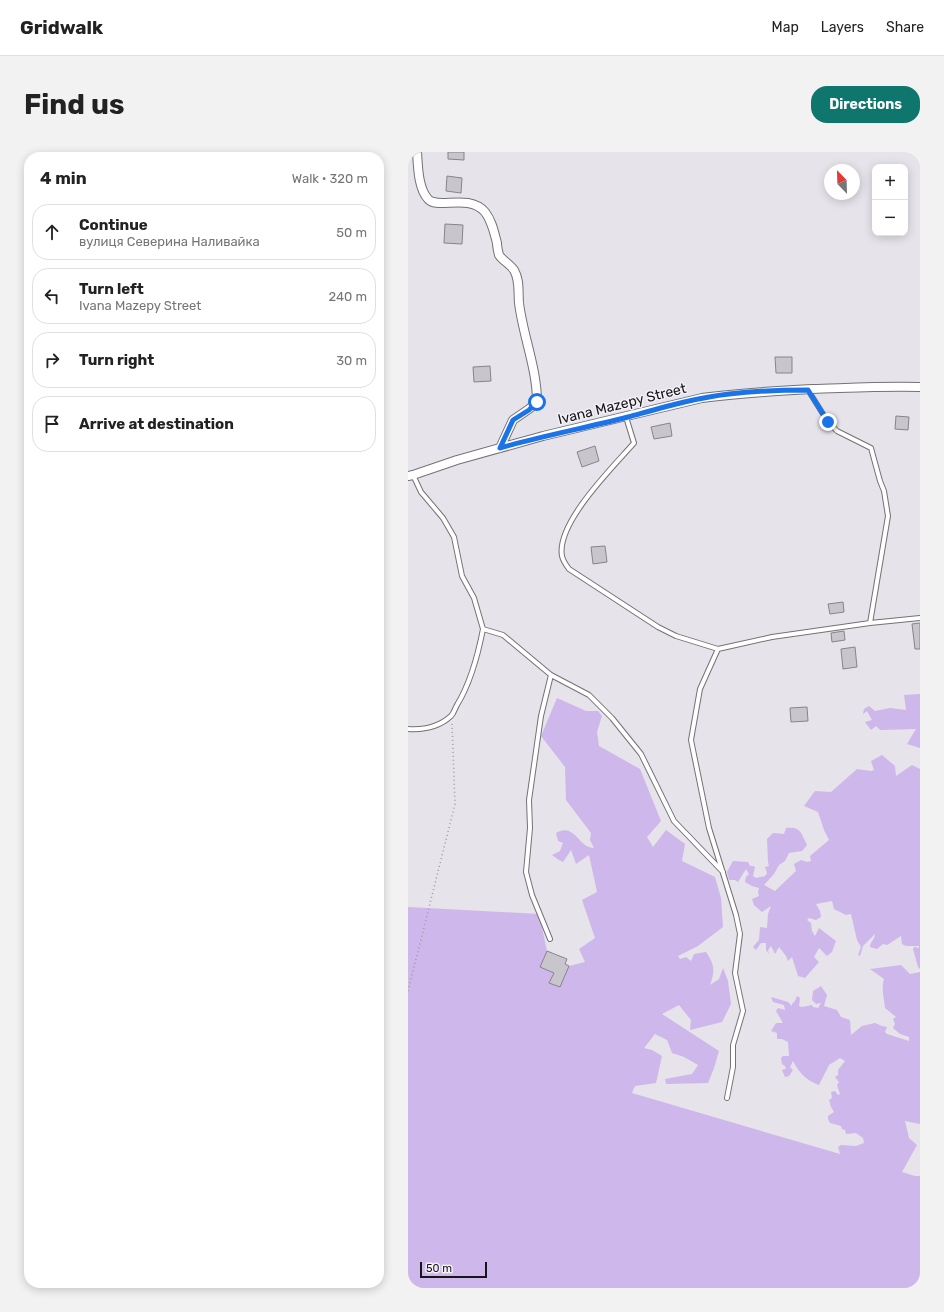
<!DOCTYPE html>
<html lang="en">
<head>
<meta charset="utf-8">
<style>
	:root { --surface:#fff; --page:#f2f2f2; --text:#222; --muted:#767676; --line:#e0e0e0; --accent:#0f766e }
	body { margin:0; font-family:Rubik,sans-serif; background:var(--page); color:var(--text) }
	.controls { position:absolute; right:12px; top:12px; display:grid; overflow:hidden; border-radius:8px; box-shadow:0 2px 10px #0003 }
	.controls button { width:36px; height:36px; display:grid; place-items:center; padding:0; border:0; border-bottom:1px solid var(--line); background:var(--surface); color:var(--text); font:20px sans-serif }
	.compass { position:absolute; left:416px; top:12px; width:36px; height:36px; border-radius:50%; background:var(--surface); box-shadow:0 2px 10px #0003; rotate:337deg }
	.scale { position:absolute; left:12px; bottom:10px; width:67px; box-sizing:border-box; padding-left:4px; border:2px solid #171619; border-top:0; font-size:11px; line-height:14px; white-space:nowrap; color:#171619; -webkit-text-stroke:3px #f3f0f8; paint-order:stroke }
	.stop { position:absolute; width:12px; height:12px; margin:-9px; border:3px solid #1a73e8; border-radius:50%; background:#fff }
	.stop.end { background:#1a73e8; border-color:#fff; box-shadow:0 1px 4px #0008 }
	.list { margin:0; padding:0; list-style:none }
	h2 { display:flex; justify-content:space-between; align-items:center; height:52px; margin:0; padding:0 16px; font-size:17px }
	h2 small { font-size:13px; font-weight:400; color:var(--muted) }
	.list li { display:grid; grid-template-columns:26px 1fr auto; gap:12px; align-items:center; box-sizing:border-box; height:56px; margin:0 8px 8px; padding:0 8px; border:1px solid var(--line); border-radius:16px }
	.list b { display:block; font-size:15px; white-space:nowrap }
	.list p { margin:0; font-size:13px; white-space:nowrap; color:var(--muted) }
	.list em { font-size:13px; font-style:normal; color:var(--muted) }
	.icon { flex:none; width:22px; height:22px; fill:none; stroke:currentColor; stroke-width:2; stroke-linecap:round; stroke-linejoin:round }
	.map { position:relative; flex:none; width:512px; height:1136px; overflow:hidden; border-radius:16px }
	header { display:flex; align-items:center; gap:24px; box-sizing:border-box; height:56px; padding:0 20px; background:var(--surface); border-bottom:1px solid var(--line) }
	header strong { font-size:19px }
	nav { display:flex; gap:22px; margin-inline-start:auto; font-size:14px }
	.intro { display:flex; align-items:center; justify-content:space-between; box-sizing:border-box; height:96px; padding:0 24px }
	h1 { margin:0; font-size:28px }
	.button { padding:10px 18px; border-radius:16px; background:var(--accent); color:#fff; font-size:14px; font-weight:700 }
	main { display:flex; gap:24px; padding:0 24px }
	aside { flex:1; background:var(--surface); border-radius:16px; box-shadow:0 2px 10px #0003 }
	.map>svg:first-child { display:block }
	.green { fill:#ceb7ea }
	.building { fill:#c8c5cc; stroke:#87848b }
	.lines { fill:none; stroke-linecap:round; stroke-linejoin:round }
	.service-casing { stroke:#747177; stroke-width:6 }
	.minor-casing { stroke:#747177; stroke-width:10 }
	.path { stroke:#9c9a9f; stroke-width:1.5; stroke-dasharray:1 3; stroke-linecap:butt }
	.service { stroke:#fff; stroke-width:4 }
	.minor { stroke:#fff; stroke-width:8 }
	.route { stroke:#1a73e8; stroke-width:5 }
	.labels { text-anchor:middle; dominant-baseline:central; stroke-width:3; stroke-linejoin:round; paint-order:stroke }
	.street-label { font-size:14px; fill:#171619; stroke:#f3f0f8 }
</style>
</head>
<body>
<header>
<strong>Gridwalk</strong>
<nav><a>Map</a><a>Layers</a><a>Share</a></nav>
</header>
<div class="intro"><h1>Find us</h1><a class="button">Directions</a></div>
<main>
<aside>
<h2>4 min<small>Walk · 320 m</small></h2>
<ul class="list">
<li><svg class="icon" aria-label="ahead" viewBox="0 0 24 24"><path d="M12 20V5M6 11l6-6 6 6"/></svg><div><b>Continue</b><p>вулиця Северина Наливайка</p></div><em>50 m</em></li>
<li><svg class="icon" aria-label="left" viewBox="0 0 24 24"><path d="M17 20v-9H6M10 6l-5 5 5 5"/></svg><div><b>Turn left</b><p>Ivana Mazepy Street</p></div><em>240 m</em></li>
<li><svg class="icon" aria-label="right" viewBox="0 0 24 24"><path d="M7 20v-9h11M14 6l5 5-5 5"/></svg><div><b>Turn right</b></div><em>30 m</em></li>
<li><svg class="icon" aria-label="arrive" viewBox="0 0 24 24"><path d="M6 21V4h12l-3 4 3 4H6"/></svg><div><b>Arrive at destination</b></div></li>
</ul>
</aside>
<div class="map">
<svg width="512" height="1136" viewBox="0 0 512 1136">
	<rect width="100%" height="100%" fill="#e6e3ea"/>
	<path class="green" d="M512,542V596L499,592L508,577L472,578L468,574L463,578L457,570L464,568L459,559L455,562L456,557L461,554L467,559L482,556L498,558L496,543Z
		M149,546L178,559H190L194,564L189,580L191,594L232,617L253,669L239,685L245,695L258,678L277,692L274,709L307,725L313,746L315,775L290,794L270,804L272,807L278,805L283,809L286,802L298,800C307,813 307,819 302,833L311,827L315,816L320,829L323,852L314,870L282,878L283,868L271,853L254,862L311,899L306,916L300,931L258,932L257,927L284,922L290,913L276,905L264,901L259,888L247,882L236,896L244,898L254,904L248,931L227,934L224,941L432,1002L430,995L433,993L448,994L456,991L455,986L448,981L438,982L437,978L434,977L433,974L422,971L420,967V964L426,960L423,955L421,948L424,946L423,940L427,939L430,943L432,942L429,933L431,930L427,925L430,923V918L437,909L432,906L421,913L411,933C399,929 391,921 385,909L382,915L385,918L381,924L377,925L374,918L378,917L377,914L374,912L373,906L375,904H381L380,890L374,887H369V881L363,879L368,871H375L368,859L370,856L377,858L376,853L365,850L363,845L380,850L384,854V852L387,849L389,844L392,846L391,854L394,855L404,853L405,855L410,856L413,851L408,852L404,848L405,839L413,834L419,843L416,854L429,858L433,865L442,868L443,883L454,874L467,871L474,874L479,875L477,880L479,882L501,889V885L492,882L485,876L487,872L485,867L488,865L477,856C476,846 473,836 476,827L462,817L493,813L502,822L512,820V972L497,969L501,986L509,993L494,1020L507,1024H512V1136H0V755L131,762L139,799L132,815L146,821L142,831L151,835L161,814L177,810L171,797L187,786L174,748L189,740L181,703L168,712L163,698L155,710L151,708L144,703L152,699L155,691L150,689L148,681C167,670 170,696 186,696L182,688L183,681L158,648L157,615L133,584Z
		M474,603L487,614L488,624L504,613L512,617V817L510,815L505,797L506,795L511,796V794H498L494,792L493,784L479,793L475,792L469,797L462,795C462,790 467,787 467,782L455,794L452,804L450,803L453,795L449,788L443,762L438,763L426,757L424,749L408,752L412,759L413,765L408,768L401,766L399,768L403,771L404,779L407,784L411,776L428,789L424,800L419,804L411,796L406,805L411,810L397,826L390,824L384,805L380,809L378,804L371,795L367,802L363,794L360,798L361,802L358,798V791H353L348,798L345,795L351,788L352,775L359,776L360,762L363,754L354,760L346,753L344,747L351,744L350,740L351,736L344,734L337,730L338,725L341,722L338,717L330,730L327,728H321L319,720L325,709L340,710L342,714H345L347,715L345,724L348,726L357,724L359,721L357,715L361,714L360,710L359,687L365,681L376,682L378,676C393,674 393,681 399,693L394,699L381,701L377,709L371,713L366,722L356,733L367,739L388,719L386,712L393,708L399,710L403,709L402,704L421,688L416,678L410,660L396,654L407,639L423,640L449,617L463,619L466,618L463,609Z"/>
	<path class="building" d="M40,0H56V8L40,7Z
		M39,24L54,26L53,41L38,39Z
		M37,72L55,73L54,92L36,91Z
		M367,205H384V221H368Z
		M82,214L83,229L66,230L65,215Z
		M488,264L501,265L500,278L487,277Z
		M262,271L264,284L246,287L243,275Z
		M187,294L191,309L174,315L169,300Z
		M197,394L199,410L185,412L183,395Z
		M435,450L436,460L422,462L420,452Z
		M512,471V497H507L504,472Z
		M436,479L437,488L424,490L423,481Z
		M447,495L449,515L435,517L433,497Z
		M399,555L400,569L383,570L382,556Z
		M139,799L159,807L157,812L161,814L152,835L141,831L146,821L132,815Z"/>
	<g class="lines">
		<defs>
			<path id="service" d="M400,238L420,270L429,279L463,296L472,329L476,339L480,364L462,471L512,466
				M218,265L226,291C205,315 148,371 154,404C155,409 158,413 161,417L250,475L268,484L310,497L364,485L462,471
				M5,323L13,340L35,366L46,385L54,424L66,446L75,477L95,483L143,523L181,543L204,566L233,602L266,669L315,720
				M310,497L292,537L283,588L301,676L328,763L332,782L327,821L335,859L325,893V915L319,946
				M0,577C15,578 31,575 43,564C46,561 47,556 49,553C63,530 70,503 75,477
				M142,787L124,743L118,720L122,676L121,648L133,564L143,523"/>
			<path id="minor" d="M9,0C10,14 10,36 20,47C29,58 60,41 77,60C84,69 86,80 89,91C89,94 90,99 91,103C95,109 102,112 106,118C112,128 110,140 111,151C115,184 129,216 129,250L121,257L105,268L92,296
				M0,324L5,323L49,308L135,284L294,246C330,241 367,239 404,237C440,236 476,234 512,235"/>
		</defs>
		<use href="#service" class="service-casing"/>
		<use href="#minor" class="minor-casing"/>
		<path class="path" d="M0,839L47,652L44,571"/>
		<use href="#service" class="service"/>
		<use href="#minor" class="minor"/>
	</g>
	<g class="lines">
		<path class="route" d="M129,250L121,258L105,268L92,296C134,284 177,276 220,265C253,256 286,246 321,242C347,239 373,238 400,238L420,270"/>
	</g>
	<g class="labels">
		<g class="street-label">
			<text transform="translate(214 252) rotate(-14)">Ivana Mazepy Street</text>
		</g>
	</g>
</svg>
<div class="controls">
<button>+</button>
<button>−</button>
</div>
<svg class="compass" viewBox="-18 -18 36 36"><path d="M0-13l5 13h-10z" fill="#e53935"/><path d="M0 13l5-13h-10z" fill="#767676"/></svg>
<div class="scale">50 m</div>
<div class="stop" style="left:129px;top:250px"></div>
<div class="stop end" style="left:420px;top:270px"></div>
</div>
</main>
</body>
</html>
